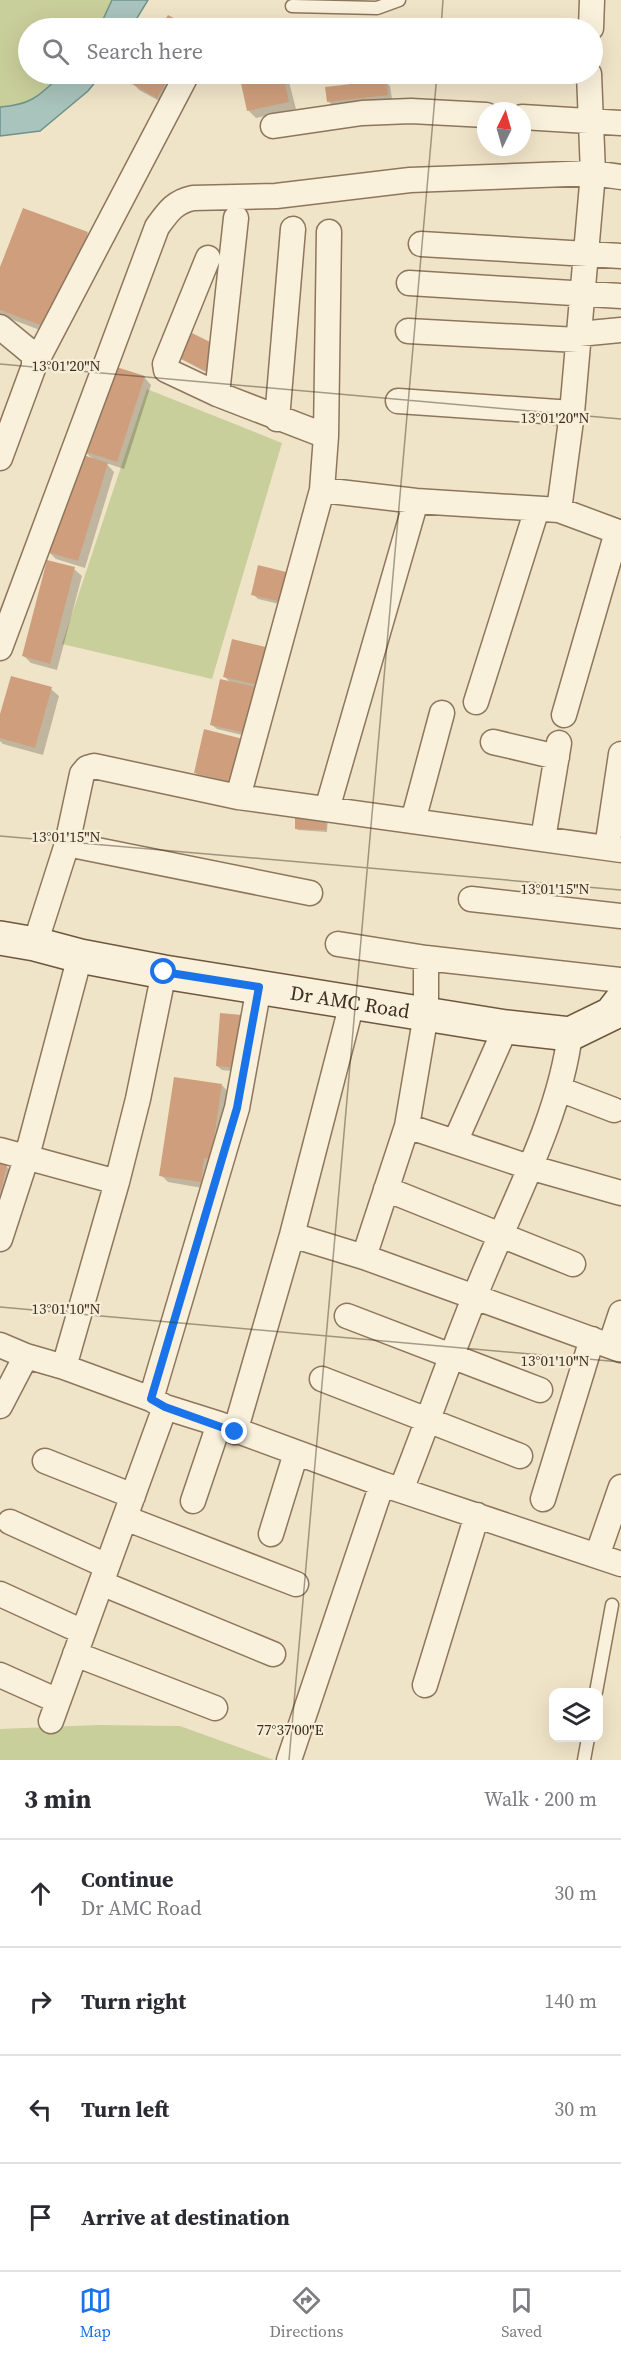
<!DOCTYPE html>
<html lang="en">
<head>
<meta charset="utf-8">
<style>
	:root { --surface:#fff; --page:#f2f2f3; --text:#2b2b33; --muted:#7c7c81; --line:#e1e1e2; --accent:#1a73e8 }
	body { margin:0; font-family:"Source Serif 4",serif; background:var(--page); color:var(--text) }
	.controls { position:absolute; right:18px; bottom:18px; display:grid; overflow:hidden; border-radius:12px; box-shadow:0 6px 24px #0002 }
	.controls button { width:54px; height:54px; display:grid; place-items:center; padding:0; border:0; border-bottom:2px solid var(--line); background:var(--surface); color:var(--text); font:30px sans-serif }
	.compass { position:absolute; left:477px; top:102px; width:54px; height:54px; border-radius:50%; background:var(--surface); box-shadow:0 6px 24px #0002; rotate:5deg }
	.stop { position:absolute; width:18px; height:18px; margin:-14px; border:4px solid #1a73e8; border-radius:50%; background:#fff }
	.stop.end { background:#1a73e8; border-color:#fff; box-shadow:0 2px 6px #0008 }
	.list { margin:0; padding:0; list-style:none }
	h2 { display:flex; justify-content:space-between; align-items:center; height:78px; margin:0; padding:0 24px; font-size:26px }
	h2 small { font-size:20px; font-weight:400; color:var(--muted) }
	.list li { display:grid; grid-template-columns:39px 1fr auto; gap:18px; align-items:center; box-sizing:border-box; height:108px; padding:0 24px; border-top:2px solid var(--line) }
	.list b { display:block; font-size:22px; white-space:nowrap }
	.list p { margin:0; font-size:20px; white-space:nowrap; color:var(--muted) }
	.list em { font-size:20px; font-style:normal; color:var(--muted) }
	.icon { flex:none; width:33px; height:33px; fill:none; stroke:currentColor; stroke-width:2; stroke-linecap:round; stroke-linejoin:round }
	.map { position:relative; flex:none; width:621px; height:1760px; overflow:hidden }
	.search { position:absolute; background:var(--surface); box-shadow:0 6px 24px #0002; left:18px; right:18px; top:18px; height:66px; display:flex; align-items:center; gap:15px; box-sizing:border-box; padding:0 21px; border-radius:33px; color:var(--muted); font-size:22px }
	.sheet { height:510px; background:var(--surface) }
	nav { display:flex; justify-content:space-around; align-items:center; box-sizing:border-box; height:84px; border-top:2px solid var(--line); background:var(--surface); font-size:16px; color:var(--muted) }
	nav a { display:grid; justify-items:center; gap:3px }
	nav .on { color:var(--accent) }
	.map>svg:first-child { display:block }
	.green { fill:#c9cf9b }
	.water { fill:#a9c4bc; stroke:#6f938a; stroke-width:1.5 }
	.shadow { fill:#0003 }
	.building { fill:#cf9f7d }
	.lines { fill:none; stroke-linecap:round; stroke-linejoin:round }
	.lane-casing { stroke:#8d765c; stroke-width:15 }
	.street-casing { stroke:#8d765c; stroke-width:27 }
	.secondary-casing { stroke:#6f573f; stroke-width:36 }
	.lane { stroke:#faf1dc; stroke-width:12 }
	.street { stroke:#faf1dc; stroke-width:24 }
	.secondary { stroke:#faf1dc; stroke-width:33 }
	.route { stroke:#1a73e8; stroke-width:8 }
	.ticks { fill:none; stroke:#3d2e20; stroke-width:1.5; stroke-opacity:0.45 }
	.labels { text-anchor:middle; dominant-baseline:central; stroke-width:4.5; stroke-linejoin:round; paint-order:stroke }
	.street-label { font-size:20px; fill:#3d2e20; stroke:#f7eed8 }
	.ticks-label { font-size:15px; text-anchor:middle; fill:#3d2e20; stroke:#f7eed8; stroke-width:4.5; stroke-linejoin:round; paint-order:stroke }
</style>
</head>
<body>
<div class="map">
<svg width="621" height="1760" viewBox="0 0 621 1760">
	<rect width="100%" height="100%" fill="#f0e4c8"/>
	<path class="green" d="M0,0H112L99,28H28V74H62C40,95 32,105 0,107Z
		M147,389L282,443L212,679L62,644Z
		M97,1725L180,1726L274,1760H0V1729Z"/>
	<path class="water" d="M112,0H148L131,28H99Z
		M62,74H102L88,91L40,131L0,136V107C32,105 40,95 62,74Z"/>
	<path class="shadow" d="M137,74H182L165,104L139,90L132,82Z
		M240,74H287L296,109L256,118L249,111Z
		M385,81L390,86L392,99L333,106L328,101Z
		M87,234L97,243L61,338L0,315V272Z
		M185,331L213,376L179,358Z
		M144,377L151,385L124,469L106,463L114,472L85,568L56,559L49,552L94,460L84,451Z
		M259,567L292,607L258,599L253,594Z
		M74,569L82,576L57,670L31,663L24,656Z
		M270,650L250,737L217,729L212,725L232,684L225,677Z
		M51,689L59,696L43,755L3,744L0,741V719Z
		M242,740L237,786L200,777L195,772Z
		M328,819L327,832L298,830L296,828Z
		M246,1021L241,1072L222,1070L217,1066Z
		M222,1085L229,1093L208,1189L168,1182L161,1175Z
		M0,1165L6,1166L11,1171L5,1195L0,1194Z"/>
	<path class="building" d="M168,15L193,28H160Z
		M135,74H171L157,98L130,83Z
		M239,74H283L289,102L247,111Z
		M386,80L388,95L327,102L325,87Z
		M23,208L88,232L51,329L0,310V267Z
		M184,329L220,347L208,372L172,354Z
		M110,365L145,376L117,462L83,451Z
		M77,453L108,463L78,561L47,552Z
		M47,560L75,567L50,664L22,656Z
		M258,565L294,574L288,603L251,595Z
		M232,639L270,648L262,686L223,677Z
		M11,676L52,687L35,748L0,738V714Z
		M220,679L256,687L245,733L210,725Z
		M204,729L243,739L233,782L194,773Z
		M295,814L326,815V830L295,829Z
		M220,1013L242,1015L237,1068L216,1066Z
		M174,1077L222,1084L211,1159L204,1158L201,1182L159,1176Z
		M0,1163L7,1165L1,1190H0Z"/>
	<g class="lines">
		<defs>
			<path id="lane" d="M292,6L377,8L399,0
				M596,1692L612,1605
				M584,1760L588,1738"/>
			<path id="street" d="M591,28L592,0
				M522,117L621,123
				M273,126L362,113L411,111L486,115
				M421,244L621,256
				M208,258L165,364L166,370L217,394L326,436L322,490L238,797
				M409,283L621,296
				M0,327L34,355V366L0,458
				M408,331L578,340
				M579,334L621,330
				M34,366L187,74
				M217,394L236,218
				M398,401L572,413
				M277,419L293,229
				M326,436L329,232
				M322,490L416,501L559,510L621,533
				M559,510L572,413L593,173L589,74
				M0,648L157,227C168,212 174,202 193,198L276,196L410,180L593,173L621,177
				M476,702L537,509
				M564,715L617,532
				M493,742L557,757
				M327,809L416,501
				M413,821L442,713
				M543,839L559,743
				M67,844L310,893
				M607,848L621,754
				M471,899L621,916
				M35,944L67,844L82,774L87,768L94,766L238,797L621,850
				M338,944L426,958L621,980
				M559,1089L614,1110
				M407,1126L426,1014V958
				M455,1142L506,1027
				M0,1150L117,1182L64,1367
				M117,1182L138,1099L164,972
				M386,1189L573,1264
				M292,1235L364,1257L621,1350
				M0,1239L27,1156L80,956
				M364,1257L407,1126L529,1167L621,1193
				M347,1316L540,1390
				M0,1345L26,1356L64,1367L151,1399L165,1407L219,1424L382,1484L621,1564
				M610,1346L621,1313
				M322,1379L520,1456
				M151,1399L237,1108L259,987
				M0,1406L26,1356
				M235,1432L292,1235L352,1003
				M45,1461L133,1496
				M401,1490C430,1417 455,1342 486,1269C517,1195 560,1114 570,1034
				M543,1499L592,1339
				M193,1501L219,1424
				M125,1518L296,1584
				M10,1522L107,1566
				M271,1534L296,1453
				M597,1556L621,1487
				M101,1583L273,1654
				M0,1594L83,1632
				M75,1654L215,1708
				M0,1675L58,1701
				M425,1685L477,1515
				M51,1721L165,1407
				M289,1760L382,1484"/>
			<g id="secondary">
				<path id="s1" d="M0,938L35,944L80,956L164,972L506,1027L570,1034L611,1014L621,1001"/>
			</g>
		</defs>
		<use href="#lane" class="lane-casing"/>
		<use href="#street" class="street-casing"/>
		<use href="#secondary" class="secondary-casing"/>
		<use href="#lane" class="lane"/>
		<use href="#street" class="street"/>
		<use href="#secondary" class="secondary"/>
	</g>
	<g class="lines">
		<path class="route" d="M164,972L259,987L237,1108L151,1399L165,1407L235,1432"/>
	</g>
	<path class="ticks" d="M441,28L443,0M0,364L621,419M0,836L621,890M0,1307L621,1362M289,1760L437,74"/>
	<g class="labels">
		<g class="street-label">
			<text stroke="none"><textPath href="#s1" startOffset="356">Dr AMC Road</textPath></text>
		</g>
	</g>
	<g class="ticks-label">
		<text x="66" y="371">13°01'20"N</text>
		<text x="555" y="423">13°01'20"N</text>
		<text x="66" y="842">13°01'15"N</text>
		<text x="555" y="894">13°01'15"N</text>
		<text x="66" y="1314">13°01'10"N</text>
		<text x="555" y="1366">13°01'10"N</text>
		<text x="290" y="1735">77°37'00"E</text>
	</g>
</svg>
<div class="controls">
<button><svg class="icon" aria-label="layers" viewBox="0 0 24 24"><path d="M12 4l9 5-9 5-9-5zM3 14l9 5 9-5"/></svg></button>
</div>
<svg class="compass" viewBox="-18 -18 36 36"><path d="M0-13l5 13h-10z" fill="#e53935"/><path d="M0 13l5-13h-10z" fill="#7c7c81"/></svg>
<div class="stop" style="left:164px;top:972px"></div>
<div class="stop end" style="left:235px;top:1432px"></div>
<div class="search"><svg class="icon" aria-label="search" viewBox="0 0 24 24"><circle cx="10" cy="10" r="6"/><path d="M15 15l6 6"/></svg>Search here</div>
</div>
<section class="sheet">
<h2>3 min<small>Walk · 200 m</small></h2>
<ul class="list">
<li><svg class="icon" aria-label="ahead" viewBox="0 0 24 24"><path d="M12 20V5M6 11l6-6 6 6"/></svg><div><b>Continue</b><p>Dr AMC Road</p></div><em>30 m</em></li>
<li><svg class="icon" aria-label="right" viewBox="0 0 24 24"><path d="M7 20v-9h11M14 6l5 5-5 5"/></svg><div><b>Turn right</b></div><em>140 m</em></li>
<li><svg class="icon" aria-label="left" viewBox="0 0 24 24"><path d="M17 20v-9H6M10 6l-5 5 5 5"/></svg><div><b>Turn left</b></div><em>30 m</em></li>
<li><svg class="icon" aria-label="arrive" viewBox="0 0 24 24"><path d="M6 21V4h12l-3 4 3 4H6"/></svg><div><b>Arrive at destination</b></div></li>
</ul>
</section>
<nav>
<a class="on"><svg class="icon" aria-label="map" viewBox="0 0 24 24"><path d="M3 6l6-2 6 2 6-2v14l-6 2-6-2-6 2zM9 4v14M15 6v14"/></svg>Map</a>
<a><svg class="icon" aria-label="directions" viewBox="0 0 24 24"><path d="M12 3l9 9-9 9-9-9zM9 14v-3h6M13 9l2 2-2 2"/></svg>Directions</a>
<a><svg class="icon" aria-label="saved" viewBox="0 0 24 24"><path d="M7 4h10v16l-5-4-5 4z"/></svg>Saved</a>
</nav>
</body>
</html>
